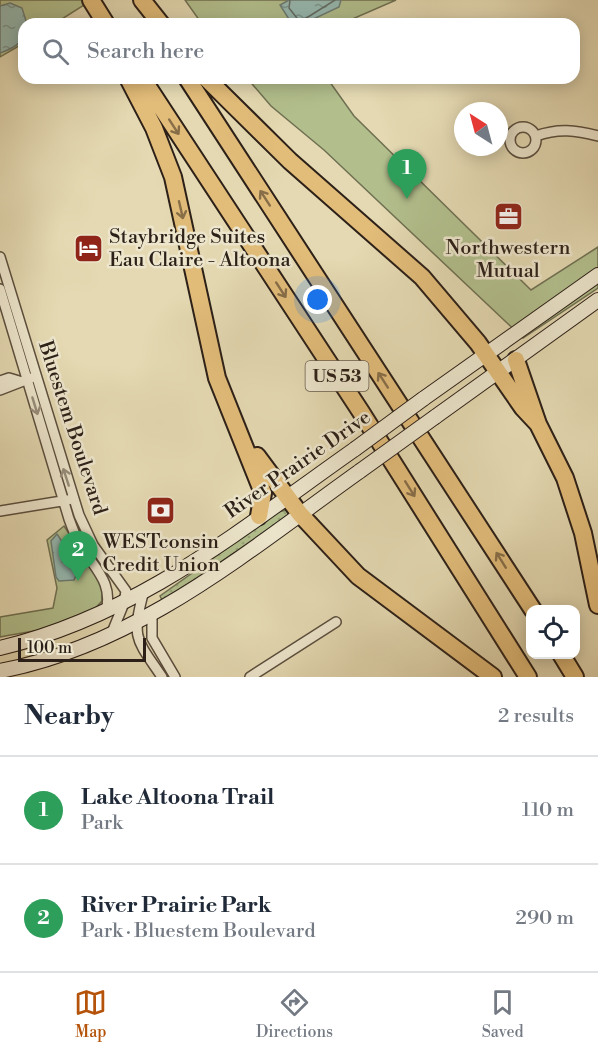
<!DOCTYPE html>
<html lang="en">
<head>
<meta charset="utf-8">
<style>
	:root { --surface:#fff; --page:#f2f2f3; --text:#1f2937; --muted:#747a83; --line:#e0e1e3; --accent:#b45309 }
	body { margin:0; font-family:"Libre Bodoni",serif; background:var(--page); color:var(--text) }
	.controls { position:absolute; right:18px; bottom:18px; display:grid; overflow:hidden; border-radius:12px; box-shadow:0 3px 15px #0003 }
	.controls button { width:54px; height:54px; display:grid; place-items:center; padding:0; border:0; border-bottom:2px solid var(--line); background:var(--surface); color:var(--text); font:30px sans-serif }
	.compass { position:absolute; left:454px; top:102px; width:54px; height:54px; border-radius:50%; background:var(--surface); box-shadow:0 3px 15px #0003; rotate:324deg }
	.scale { position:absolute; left:18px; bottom:15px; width:128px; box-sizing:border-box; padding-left:6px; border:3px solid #2c2018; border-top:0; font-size:16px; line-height:21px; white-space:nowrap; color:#2c2018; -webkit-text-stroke:4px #ede6cd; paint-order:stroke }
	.you { position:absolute; left:318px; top:300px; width:21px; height:21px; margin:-15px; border:4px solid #fff; border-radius:50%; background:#1a73e8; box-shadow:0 0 0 9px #1a73e833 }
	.badge { display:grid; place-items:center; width:39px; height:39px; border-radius:50%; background:var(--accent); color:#fff; font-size:20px; font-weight:700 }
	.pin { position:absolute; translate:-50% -50px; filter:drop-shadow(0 2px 3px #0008) }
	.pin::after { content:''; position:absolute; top:32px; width:21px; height:18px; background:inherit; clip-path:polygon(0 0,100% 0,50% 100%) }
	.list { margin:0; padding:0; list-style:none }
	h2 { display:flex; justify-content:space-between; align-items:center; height:78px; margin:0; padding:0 24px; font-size:26px }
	h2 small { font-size:20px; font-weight:400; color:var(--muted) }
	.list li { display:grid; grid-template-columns:39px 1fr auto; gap:18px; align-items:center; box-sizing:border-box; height:108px; padding:0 24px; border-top:2px solid var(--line) }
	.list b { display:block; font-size:22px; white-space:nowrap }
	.list p { margin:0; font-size:20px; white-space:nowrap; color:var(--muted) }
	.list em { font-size:20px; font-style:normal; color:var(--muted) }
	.icon { flex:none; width:33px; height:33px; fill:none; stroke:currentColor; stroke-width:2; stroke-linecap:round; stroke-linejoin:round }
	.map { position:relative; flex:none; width:598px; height:677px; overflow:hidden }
	.search { position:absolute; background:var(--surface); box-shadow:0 3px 15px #0003; left:18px; right:18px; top:18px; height:66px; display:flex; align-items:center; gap:15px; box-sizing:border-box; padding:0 21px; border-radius:18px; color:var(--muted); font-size:22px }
	.sheet { height:294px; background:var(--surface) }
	nav { display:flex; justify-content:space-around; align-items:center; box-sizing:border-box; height:84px; border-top:2px solid var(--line); background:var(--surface); font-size:16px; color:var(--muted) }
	nav a { display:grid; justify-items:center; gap:3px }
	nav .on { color:var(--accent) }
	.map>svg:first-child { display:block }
	.grass { fill:url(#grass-dots); stroke:#6f7052; stroke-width:1.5 }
	.park { fill:#b2bf8d; stroke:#6f7052; stroke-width:1.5 }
	.water { fill:url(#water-ripples); stroke:#6c7c74; stroke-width:1.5 }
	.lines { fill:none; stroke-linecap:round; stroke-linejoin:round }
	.shore { stroke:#616c64; stroke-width:1.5 }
	.street-casing { stroke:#5a4e3e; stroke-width:12 }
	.secondary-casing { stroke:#2c2018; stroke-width:16 }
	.highway-casing { stroke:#2c2018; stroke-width:20 }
	.street { stroke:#ede6cd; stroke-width:9 }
	.secondary { stroke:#ede6cd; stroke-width:14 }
	.highway { stroke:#e2bc79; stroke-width:16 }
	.secondary-bridge-casing { stroke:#2c2018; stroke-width:16; stroke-linecap:butt }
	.secondary-bridge { stroke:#ede6cd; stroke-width:14 }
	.oneway { stroke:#876e48 }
	.oneway2 { stroke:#968d7c }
	.labels { text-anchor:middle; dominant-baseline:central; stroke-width:5; stroke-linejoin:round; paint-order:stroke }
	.shield { fill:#ede6cd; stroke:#665b4e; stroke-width:1.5 }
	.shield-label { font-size:18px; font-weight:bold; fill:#2c2018 }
	.poi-label { font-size:20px; fill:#2c2018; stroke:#ede6cd }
	.street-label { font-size:20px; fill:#2c2018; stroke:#ede6cd }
</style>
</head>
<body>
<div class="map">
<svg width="598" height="677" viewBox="0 0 598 677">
	<defs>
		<pattern id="grass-dots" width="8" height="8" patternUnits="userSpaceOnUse" patternTransform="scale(1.5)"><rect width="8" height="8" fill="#b2bf8d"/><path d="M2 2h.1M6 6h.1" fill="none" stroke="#99a479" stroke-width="1.8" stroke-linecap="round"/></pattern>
		<pattern id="water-ripples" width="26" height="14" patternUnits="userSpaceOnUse" patternTransform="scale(1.5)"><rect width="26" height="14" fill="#96b9b1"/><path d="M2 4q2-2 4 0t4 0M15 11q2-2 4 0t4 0" fill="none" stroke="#7b968f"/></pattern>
	</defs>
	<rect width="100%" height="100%" fill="#e4d9b2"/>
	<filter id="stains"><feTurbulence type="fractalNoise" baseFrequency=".00333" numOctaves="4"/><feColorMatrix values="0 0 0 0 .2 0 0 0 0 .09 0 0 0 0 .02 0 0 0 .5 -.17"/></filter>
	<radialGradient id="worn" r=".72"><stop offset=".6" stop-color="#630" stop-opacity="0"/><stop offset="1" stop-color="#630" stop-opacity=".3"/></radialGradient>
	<path class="grass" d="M287,510L290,514L163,602L160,596L278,512Z"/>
	<path class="park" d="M0,0H92L54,24H24V43L0,57Z
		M185,0H396L341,24H202Z
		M247,78H327L354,116L531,290L598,247V288L523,338L324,150L271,106Z
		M64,526L102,584V601C80,629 32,630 0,637V617L53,608L57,588L47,540Z"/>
	<path class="water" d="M289,0H341L339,7L303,24H292L280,5Z
		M10,3L22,8L27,24H24C24,43 17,47 0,53V6Z
		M57,534L67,549L77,573L74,580L59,581L56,577L51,541Z"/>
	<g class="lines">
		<path class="shore" d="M290,0L289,8L300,22L335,0"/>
		<defs>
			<path id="street" d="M510 140a13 13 0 1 1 26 0a13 13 0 1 1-26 0Z
				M536,136C558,128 576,130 598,136
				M0,257L79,515L93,545L126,591L124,603L111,635
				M0,289L69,519C73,529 76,540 83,549C97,571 113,584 106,612
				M0,381L9,378L19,381
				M0,390L31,378
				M0,511L68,500
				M143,594C131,639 137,640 162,677
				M152,613V638L175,677
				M250,677L336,622"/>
			<path id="secondary" d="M423,399L598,275
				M435,417L598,300
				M0,648C139,615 241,529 355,449
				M0,671C138,645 249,550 360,471"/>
			<path id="highway" d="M91,0L106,24
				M142,0L161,24
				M128,78L154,128L173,177L217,378L263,493L259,516
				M142,78L361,412L528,677
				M187,78L533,610
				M206,78L290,161L422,277L478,343L523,408L538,424
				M516,360L538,424L565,478L583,533L598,605
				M257,456L300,514L358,576L493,677
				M561,654L575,677"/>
		</defs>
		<use href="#street" class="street-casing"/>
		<use href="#secondary" class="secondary-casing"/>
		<use href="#highway" class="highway-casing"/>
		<use href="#street" class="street"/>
		<use href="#secondary" class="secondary"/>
		<use href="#highway" class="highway"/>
		<defs>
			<path id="secondary-bridge" d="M355,449L423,399
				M360,471L435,417"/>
		</defs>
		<use href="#secondary-bridge" class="secondary-bridge-casing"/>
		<use href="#secondary-bridge" class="secondary-bridge"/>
	</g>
	<defs><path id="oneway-shaft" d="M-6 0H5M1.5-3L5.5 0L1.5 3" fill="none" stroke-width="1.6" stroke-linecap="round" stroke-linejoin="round" transform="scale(1.5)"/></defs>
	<g class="oneway">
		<use href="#oneway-shaft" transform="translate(174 127) rotate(57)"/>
		<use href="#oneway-shaft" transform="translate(265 198) rotate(-123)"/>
		<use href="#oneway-shaft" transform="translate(181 210) rotate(77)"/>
		<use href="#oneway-shaft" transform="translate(281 290) rotate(57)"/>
		<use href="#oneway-shaft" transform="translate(383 380) rotate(-123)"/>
		<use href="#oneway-shaft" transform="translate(410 489) rotate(58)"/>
		<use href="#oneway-shaft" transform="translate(501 560) rotate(-122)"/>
	</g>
	<g class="oneway2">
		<use href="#oneway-shaft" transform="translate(35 406) rotate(73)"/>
		<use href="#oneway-shaft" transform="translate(66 477) rotate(-108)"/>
	</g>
	<defs>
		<symbol id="office-square" viewBox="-11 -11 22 22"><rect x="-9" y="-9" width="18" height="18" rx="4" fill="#8f2418" stroke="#ede6cd"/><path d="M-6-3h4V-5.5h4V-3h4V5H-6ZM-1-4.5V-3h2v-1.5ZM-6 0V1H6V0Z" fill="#fff"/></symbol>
		<symbol id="hotel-square" viewBox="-11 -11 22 22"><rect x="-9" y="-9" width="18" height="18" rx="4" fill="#8f2418" stroke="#ede6cd"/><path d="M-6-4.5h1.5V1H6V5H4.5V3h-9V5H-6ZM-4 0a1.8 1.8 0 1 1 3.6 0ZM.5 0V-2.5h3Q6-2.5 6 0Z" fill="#fff"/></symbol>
		<symbol id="bank-square" viewBox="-11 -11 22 22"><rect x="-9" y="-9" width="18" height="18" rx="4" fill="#8f2418" stroke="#ede6cd"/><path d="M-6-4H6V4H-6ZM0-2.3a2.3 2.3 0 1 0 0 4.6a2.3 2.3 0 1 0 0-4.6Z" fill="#fff"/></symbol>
	</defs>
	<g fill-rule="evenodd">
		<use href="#office-square" x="492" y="200" width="33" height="33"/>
		<use href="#hotel-square" x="72" y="232" width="33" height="33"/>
		<use href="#bank-square" x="144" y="494" width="33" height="33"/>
	</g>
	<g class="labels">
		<rect class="shield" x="305.5" y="361" width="63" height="30" rx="4.5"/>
		<g class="shield-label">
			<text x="337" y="376">US 53</text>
		</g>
		<g class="poi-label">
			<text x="109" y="237" text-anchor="start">Staybridge Suites<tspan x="109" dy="23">Eau Claire - Altoona</tspan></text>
			<text x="508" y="248">Northwestern<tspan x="508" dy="23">Mutual</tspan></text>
			<text x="161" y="542">WESTconsin<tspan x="161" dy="23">Credit Union</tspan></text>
		</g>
		<g class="street-label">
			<text transform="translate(72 428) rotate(72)">Bluestem Boulevard</text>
			<text transform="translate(298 465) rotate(-35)">River Prairie Drive</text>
		</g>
	</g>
	<rect width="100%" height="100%" filter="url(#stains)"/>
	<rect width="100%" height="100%" fill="url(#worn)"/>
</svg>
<div class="controls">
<button><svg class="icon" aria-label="locate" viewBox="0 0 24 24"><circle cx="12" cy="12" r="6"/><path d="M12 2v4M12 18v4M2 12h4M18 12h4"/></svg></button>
</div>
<svg class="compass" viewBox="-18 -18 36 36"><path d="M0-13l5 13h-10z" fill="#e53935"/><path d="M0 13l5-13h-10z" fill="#747a83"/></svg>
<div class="scale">100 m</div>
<div class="you"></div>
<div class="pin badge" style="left:407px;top:199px;background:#2e9e5b">1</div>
<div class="pin badge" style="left:78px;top:581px;background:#2e9e5b">2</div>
<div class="search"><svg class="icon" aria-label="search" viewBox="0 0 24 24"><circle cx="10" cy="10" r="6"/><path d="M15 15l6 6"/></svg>Search here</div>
</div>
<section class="sheet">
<h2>Nearby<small>2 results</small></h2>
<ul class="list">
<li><span class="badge" style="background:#2e9e5b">1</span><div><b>Lake Altoona Trail</b><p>Park</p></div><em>110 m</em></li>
<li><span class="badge" style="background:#2e9e5b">2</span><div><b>River Prairie Park</b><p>Park · Bluestem Boulevard</p></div><em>290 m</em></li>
</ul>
</section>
<nav>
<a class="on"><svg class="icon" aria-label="map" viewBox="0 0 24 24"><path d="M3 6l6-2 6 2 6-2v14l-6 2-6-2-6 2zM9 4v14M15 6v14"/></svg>Map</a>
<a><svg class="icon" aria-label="directions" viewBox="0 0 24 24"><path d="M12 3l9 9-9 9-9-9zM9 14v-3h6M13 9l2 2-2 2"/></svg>Directions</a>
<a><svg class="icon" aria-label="saved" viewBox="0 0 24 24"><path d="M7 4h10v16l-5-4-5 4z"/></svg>Saved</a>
</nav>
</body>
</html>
